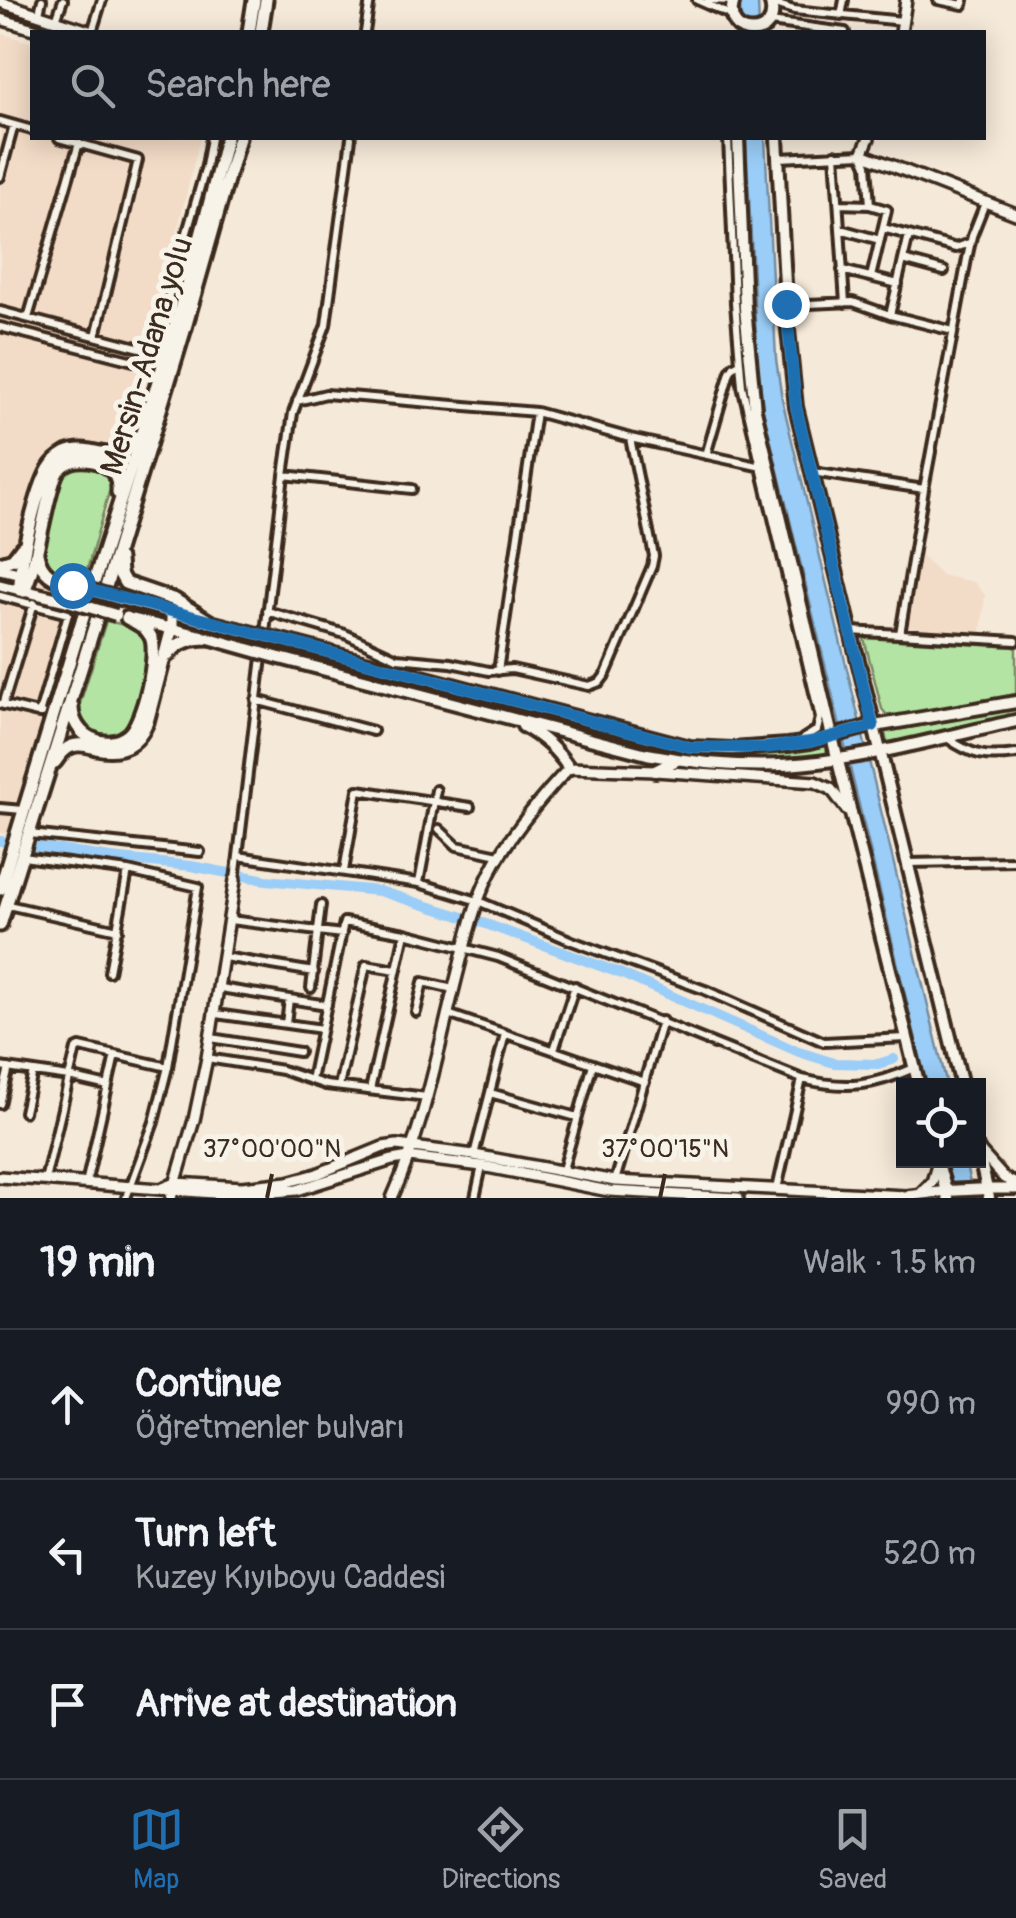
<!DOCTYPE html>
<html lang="en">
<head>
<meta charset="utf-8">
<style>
	:root { --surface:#171b24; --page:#20242c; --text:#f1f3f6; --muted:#9ea1a6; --line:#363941; --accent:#1f6fb2 }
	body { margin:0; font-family:Pangolin,sans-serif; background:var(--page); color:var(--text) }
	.controls { position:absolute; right:30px; bottom:30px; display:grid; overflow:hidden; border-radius:0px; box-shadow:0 5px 25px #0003 }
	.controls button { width:90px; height:90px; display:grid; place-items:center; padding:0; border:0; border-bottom:2px solid var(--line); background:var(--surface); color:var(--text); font:50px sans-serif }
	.stop { position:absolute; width:30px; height:30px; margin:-22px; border:8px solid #1f6fb2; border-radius:50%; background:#fff }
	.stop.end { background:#1f6fb2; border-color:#fff; box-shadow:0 2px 10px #0008 }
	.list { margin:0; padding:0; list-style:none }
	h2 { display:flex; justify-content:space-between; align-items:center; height:130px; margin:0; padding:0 40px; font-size:42px }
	h2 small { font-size:32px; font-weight:400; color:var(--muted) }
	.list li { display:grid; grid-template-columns:65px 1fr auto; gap:30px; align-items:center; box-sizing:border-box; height:150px; padding:0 40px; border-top:2px solid var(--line) }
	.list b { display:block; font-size:38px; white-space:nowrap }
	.list p { margin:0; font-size:32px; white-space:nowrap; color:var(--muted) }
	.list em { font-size:32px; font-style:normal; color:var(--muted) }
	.icon { flex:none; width:55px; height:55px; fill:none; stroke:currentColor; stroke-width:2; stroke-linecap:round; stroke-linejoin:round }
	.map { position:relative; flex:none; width:1016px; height:1198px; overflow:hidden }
	.search { position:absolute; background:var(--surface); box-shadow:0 5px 25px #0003; left:30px; right:30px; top:30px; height:110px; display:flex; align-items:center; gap:25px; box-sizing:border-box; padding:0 35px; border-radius:0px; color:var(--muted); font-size:38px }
	.sheet { height:580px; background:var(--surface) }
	nav { display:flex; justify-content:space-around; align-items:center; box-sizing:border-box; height:140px; border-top:2px solid var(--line); background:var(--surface); font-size:28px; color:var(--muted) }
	nav a { display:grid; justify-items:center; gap:5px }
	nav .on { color:var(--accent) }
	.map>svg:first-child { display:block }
	.built { fill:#f3dcc7 }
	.green { fill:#b4e4a4; stroke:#788761; stroke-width:2.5 }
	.water { fill:#9acdf7; stroke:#748ca0; stroke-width:2.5 }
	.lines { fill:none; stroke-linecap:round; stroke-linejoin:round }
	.river { stroke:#9acdf7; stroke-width:10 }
	.street-casing { stroke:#3b2a1e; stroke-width:14 }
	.secondary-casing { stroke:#3b2a1e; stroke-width:16 }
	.primary-casing { stroke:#3b2a1e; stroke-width:18 }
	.highway-casing { stroke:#3b2a1e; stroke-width:19 }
	.street { stroke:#f7f3e8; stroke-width:6 }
	.secondary { stroke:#f7f3e8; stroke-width:9 }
	.primary { stroke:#f7f3e8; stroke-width:10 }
	.highway { stroke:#f7f3e8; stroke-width:11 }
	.primary-bridge-casing { stroke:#3b2a1e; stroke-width:18; stroke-linecap:butt }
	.primary-bridge { stroke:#f7f3e8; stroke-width:10 }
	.route { stroke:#1f6fb2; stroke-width:12 }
	.ticks { fill:none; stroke:#3b2a1e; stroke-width:4 }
	.labels { text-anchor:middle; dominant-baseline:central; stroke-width:10; stroke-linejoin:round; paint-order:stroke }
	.street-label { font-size:32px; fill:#3b2a1e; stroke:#f7f3e8 }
	.ticks-label { font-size:25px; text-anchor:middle; fill:#3b2a1e; stroke:#f7f3e8; stroke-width:10; stroke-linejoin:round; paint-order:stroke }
</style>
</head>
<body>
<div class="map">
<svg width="1016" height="1198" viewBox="0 0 1016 1198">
	<rect width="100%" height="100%" fill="#f5e9d9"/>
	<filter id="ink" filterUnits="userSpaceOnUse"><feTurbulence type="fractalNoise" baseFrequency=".01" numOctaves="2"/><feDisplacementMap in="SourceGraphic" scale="20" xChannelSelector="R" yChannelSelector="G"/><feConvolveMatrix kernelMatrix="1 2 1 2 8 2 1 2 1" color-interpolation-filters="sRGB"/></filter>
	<g filter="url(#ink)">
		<path class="built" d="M0,33L32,43V138H200L128,433L7,834L0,833Z
			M906,551L921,555L941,575L974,582L985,595L981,634L894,625Z"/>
		<path class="green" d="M77,465C94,465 104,470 111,485L85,577L78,581L51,569L44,561C44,531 49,492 68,468Z
			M106,621C116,623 129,625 137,630C163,645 136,706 129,728C112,740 98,737 80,728L76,716Z
			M864,638L1016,647V694L899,716L886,714L882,709Z
			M283,648L687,751C734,756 779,756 826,746L827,757L755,762L685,757L282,654Z
			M1016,709V715L887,744L885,732Z"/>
		<path class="water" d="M740,0H758L759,32H741Z
			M746,138H765L776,359L782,399L947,1085H927L763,409L757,358Z
			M945,1161H965L970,1183L951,1184Z"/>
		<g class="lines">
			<path class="river" d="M0,841L7,842
				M33,846L111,858L191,866L266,880L379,891L486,924L622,974L799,1052L834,1063L878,1064L894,1059"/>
			<defs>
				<path id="street" d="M697,0L731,15
					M708,0L733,1
					M938,0L963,5L964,0
					M772,3L794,10L903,21
					M39,13L42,0
					M841,16L844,0
					M56,20L63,0
					M770,22L845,32
					M92,32L102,0
					M365,32L370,0
					M0,121L32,130
					M59,138L138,160L96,336
					M728,138L735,303L742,386L820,718L817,730L803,739
					M835,154L845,303
					M779,158L862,154L867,165L870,205
					M0,177L14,125
					M839,204L870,205L887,210L871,277
					M883,228L956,248L969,243
					M840,229L880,240
					M903,260L944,271
					M842,270L898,284
					M786,305L853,302L890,315L953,331
					M0,311L152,351
					M890,315L909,235
					M28,318L79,143
					M0,327L149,365L206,166L211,138
					M297,401L326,394L536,412L630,438L762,467
					M706,455L730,372L734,366L740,363
					M812,472L924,489L900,634
					M284,475L293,413L326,325L351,138
					M924,489L967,259L972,236L985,203
					M0,596L68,614L39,714
					M267,611L345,634L397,658L451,663L489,671L512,669L589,686L600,682L606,674L652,566L654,556L630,438
					M850,631L1016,641
					M498,671L536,412
					M256,700L373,731
					M0,704L42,714
					M3,705L34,603
					M947,738C973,756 986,758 1016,754
					M0,808L23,810
					M439,829L457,846L499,855
					M30,834L200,852
					M238,856L284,475L412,489
					M23,857L128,871L198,887L168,1067L154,1122L126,1198
					M908,863L1016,861
					M344,871L358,790L470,807
					M235,880L238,856L419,883L478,901L572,941L705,990L824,1042L906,1038
					M419,883L436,790
					M8,905L118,930
					M230,920L342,934
					M224,957L314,972
					M109,972L128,871
					M220,988L327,1005
					M311,988L321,905
					M416,1012L423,982L453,989
					M216,1014L322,1029
					M448,1014L645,1082
					M286,1024L289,999
					M211,1038L299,1052
					M554,1050L575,986
					M207,1058L282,1070L326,1085L427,1097
					M0,1067L69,1077L108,1086
					M311,1080L344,922L405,933L498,957L802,1079C847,1090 873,1086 914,1068
					M339,1086L366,965L396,970
					M370,1090L405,933
					M490,1093L577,1117
					M0,1104L9,1068
					M24,1112L33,1072
					M474,1155L505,1034
					M562,1173L593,1064
					M45,1180L76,1049L80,1047L168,1067
					M615,1181L662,1021
					M86,1184L115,1055
					M777,1189L802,1079
					M475,1198L482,1166"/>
				<path id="secondary" d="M0,2L92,32
					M0,19L44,32
					M901,32L906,0
					M869,138L862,154L1016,214
					M0,569L23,574
					M0,585L20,590
					M979,1150L1004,1178L1016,1184
					M0,1177L240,1195L297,1190L392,1160L409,1157L482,1166L609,1191L738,1198
					M163,1188L176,1183L242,1187L288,1182L317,1174L383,1147L397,1145L474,1155L615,1181L906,1196L947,1191
					M987,1189H1016
					M920,1194L932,1182L937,1165
					M171,1198L194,1120L207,1058L235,880
					M392,1198C425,1125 439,1045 459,968C467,936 475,902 490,873C509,835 540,799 569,768L655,771L815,782L831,789L847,810"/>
				<path id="primary" d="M734,0C719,42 785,42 770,0
					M738,138L745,308L755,410L835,749L919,1086
					M777,138L787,320L796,407L962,1086
					M21,590L68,601
					M121,599L205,621
					M131,619L202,636
					M285,641L690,747L732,749L788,745L810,742L863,728L1016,702
					M280,658L647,754C703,765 761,769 818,762C884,754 951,735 1016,721
					M523,726C543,737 556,749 569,768
					M655,771L677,760
					M978,1149L989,1198
					M937,1160L948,1198
					M947,1191L987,1189"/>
				<path id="highway" d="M249,32L254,0
					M261,32L266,0
					M37,553C41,574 54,579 72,585
					M119,559L120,574L125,583L175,600L210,622
					M0,563L13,559L22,547
					M93,585C141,437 190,288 226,138
					M20,590C19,564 36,491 49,469C53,462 59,457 66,453C95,441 114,472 136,437
					M105,590L185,328L239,138
					M24,591C37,562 42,522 51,490C53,483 55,473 60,468C72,456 93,459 106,466C116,472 119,482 118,493
					M168,655C179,641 191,638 209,638
					M72,706C71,735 105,753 128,735C143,724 159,654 151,637C146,627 136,623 127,618
					M55,762C59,756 65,748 72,746C80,743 89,746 96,748C121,753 137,746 147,722L172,628V612
					M0,889L84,614
					M0,925L97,618"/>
			</defs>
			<use href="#street" class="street-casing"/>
			<use href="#secondary" class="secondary-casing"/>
			<use href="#primary" class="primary-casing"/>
			<use href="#highway" class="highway-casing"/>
			<use href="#street" class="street"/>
			<use href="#secondary" class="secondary"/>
			<use href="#primary" class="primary"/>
			<use href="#highway" class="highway"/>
			<defs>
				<path id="primary-bridge" d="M72,585L121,599
					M68,601L116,615
					M210,622L285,641
					M209,638L280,658"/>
			</defs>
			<use href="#primary-bridge" class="primary-bridge-casing"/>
			<use href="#primary-bridge" class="primary-bridge"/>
		</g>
	</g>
	<g class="lines" filter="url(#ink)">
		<path class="route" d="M72,585L690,747L765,748L810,742L873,726L796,407L786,304"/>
	</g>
	<path class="ticks" d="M267,1198L272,1174M660,1198L665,1174"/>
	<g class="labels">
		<g class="street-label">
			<text transform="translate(147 356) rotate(-73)">Mersin-Adana yolu</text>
		</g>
	</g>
	<g class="ticks-label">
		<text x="272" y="1157">37°00'00"N</text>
		<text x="665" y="1157">37°00'15"N</text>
	</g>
</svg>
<div class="controls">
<button><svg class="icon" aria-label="locate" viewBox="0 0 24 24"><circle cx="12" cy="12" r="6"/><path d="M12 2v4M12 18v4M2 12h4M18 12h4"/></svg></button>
</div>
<div class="stop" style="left:72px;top:585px"></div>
<div class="stop end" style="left:786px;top:304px"></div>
<div class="search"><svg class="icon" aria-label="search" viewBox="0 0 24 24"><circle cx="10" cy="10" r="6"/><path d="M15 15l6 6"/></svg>Search here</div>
</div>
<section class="sheet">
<h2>19 min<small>Walk · 1.5 km</small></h2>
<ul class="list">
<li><svg class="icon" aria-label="ahead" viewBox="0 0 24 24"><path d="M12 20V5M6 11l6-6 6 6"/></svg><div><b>Continue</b><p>Öğretmenler bulvarı</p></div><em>990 m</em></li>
<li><svg class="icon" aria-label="left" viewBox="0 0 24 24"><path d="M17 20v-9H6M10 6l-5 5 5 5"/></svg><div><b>Turn left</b><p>Kuzey Kıyıboyu Caddesi</p></div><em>520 m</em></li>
<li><svg class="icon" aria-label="arrive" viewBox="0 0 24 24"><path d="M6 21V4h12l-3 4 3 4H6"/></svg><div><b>Arrive at destination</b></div></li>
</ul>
</section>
<nav>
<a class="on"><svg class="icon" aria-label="map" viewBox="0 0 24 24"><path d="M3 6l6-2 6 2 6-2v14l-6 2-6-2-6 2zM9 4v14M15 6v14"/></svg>Map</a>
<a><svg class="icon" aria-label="directions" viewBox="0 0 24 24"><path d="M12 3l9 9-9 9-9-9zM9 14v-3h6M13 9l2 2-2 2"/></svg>Directions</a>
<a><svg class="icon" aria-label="saved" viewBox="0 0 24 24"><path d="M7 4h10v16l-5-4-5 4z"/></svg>Saved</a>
</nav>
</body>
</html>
